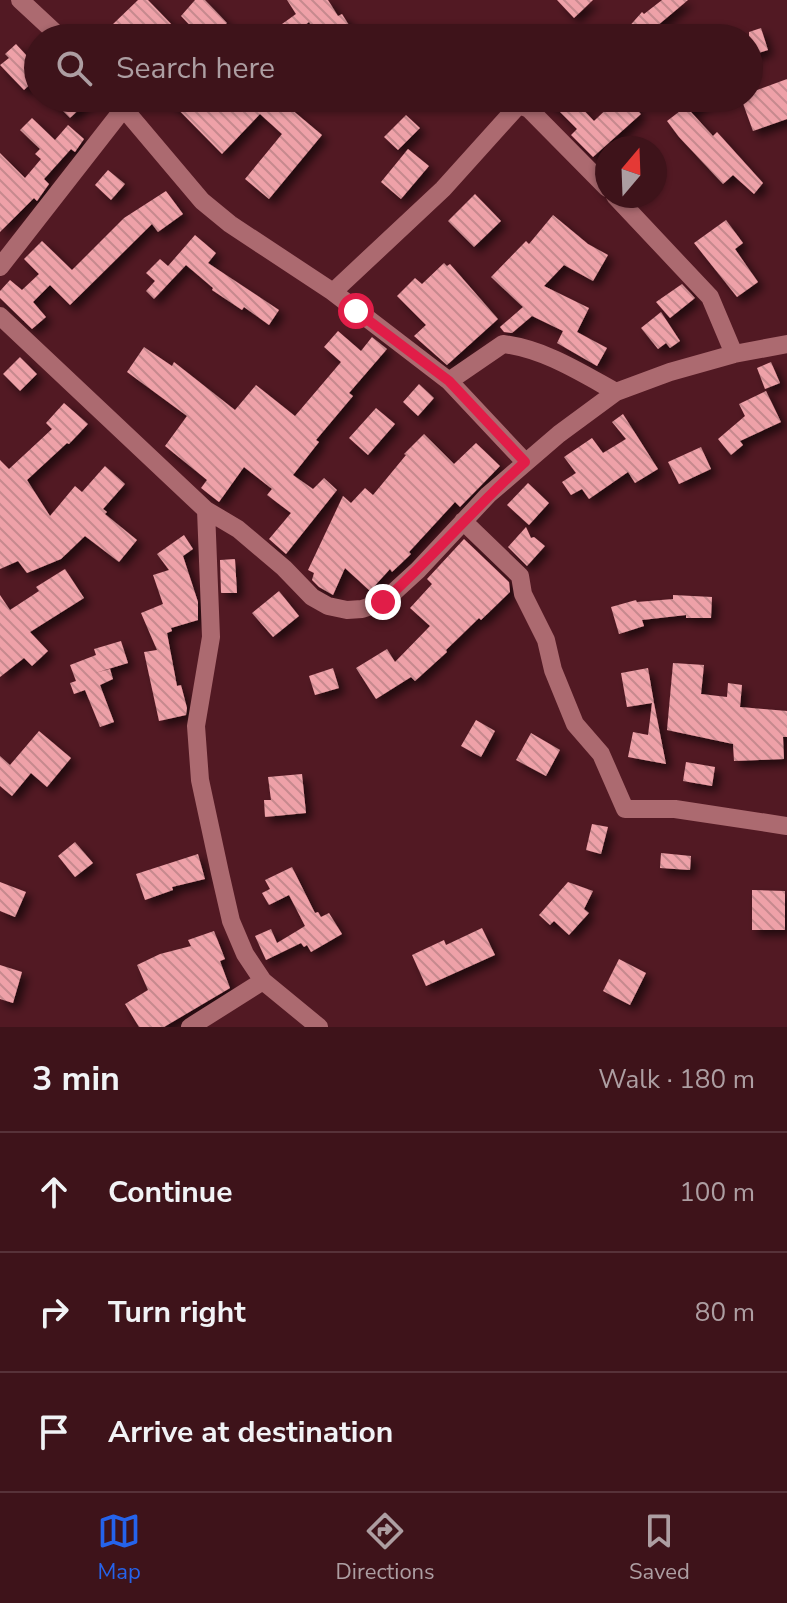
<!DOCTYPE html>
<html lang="en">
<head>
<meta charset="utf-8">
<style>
	:root { --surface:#3e131a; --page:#451c23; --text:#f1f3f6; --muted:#ad9ea2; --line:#573239; --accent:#2563eb }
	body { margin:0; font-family:"Nunito Sans",sans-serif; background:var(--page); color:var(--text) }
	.compass { position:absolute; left:595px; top:136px; width:72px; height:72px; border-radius:50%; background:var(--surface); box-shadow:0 2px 6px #0004; rotate:19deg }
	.stop { position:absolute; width:24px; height:24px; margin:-18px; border:6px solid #e11d48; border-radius:50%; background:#fff }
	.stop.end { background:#e11d48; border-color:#fff; box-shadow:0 2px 8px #0008 }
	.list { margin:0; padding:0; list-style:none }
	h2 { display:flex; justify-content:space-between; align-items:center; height:104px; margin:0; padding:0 32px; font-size:34px }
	h2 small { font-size:26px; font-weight:400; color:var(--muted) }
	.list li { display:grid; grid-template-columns:52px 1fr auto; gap:24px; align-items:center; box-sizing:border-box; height:120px; padding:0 32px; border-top:2px solid var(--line) }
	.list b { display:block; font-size:30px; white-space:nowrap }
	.list em { font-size:26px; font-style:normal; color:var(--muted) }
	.icon { flex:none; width:44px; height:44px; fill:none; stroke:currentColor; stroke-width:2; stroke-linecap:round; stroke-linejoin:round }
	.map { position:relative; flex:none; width:787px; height:1027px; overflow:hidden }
	.search { position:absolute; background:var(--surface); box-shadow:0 2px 6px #0004; left:24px; right:24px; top:24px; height:88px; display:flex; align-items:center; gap:20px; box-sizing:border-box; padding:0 28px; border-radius:44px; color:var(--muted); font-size:30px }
	.sheet { height:464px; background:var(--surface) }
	nav { display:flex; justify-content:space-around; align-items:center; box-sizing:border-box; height:112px; border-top:2px solid var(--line); background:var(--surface); font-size:22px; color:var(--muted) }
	nav a { display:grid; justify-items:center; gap:4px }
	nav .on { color:var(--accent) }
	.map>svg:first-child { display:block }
	.building { fill:url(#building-back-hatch); filter:url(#shadow) }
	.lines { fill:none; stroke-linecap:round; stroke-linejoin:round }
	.street { stroke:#ac6a70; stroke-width:18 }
	.route { stroke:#e11d48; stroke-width:10 }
</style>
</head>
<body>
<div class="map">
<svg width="787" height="1027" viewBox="0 0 787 1027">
	<defs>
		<pattern id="building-back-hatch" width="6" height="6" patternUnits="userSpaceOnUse" patternTransform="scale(2)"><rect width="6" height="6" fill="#eea1a8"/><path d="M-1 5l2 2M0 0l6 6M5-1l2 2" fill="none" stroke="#c6898e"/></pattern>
		<filter id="shadow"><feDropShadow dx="5.5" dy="5.5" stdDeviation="4" flood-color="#0009"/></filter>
	</defs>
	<rect width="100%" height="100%" fill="#521923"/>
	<path class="building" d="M138,0H148L175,28L164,38H124L112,25Z
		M195,0H205L227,23L212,38H202L181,16Z
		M287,0H328L338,16L342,14L357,38H319L309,22L288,38H282L275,29L296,14Z
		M557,0H593L574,18Z
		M662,0H688L657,26L658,28L649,38H619L642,12L644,14Z
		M761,28L768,50L749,56V32Z
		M16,44L38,68V77L24,90L0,65L9,58L5,54Z
		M787,79V119L753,131L741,98H749V93Z
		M50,98H91L70,118Z
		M167,98H278L322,135L269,199L245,179L282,134L260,114L222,154Z
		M546,98H572L594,121L618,98H626L641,114L593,157L571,135L577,129Z
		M677,98H711L691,112L713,136L717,132L763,183L754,194L733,175L723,184L679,137L667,121L684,108Z
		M406,115L420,128L398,150L384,137Z
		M32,118L55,140L68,125L84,139L75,152L71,149L44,179L49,184L37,201L34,198L0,232V153L25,178L41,159L35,154L40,149L20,130Z
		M408,149L429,166L401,199L381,182Z
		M108,170L125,184L111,200L95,185Z
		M166,191L183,214L158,232L152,224L70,305L50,285L33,302L46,317L32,329L0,298V291L10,280L22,290L39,274L24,259L42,241L72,270L124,218Z
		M475,194L501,221L474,247L448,221Z
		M553,215L588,244L608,255L593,281L564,265L544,286L589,308L577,332L607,348L597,366L557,343L563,331L532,316L512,333L504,332L500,327L523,307L491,277L526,241L529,244Z
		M726,220L743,243L735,249L758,282L737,297L694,243Z
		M195,235L216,253L208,263L279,310L269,325L244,307L242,310L212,290L213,288L186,265L154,299L146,291L155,281L146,273L160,259L168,266Z
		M444,263L447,266L450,264L498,319L447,365L414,336L426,325L397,296L415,278L422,284Z
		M682,284L695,298L670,318L656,302Z
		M661,312L680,341L670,348L666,343L658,349L641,328Z
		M338,331L361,351L372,337L387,349L349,393L353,396L316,440L319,442L293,475L313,489L324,478L337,490L286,554L269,539L291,513L267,495L272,489L244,467L219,502L201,488L207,480L165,446L187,416L127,372L144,347L172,366L174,362L235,410L256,385L295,416L341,362L324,347Z
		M20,357L37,374L20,391L3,374Z
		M771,362L780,383L765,389L757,368Z
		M419,384L434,398L418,416L403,402Z
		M766,391L781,422L740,441L743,445L731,455L718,439L745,416L739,404Z
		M64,403L88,424L69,444L67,443L27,480L50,516L75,486L82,492L105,466L125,484L103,509L107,512L105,514L137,540L119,562L85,536L61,559L27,573L18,561L0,569V460L9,469L52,429L46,423Z
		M376,408L395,424L368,455L349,438Z
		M623,414L658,469L635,483L628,472L589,499L582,489L571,495L562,482L576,473L564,457L592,438L603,453L626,439L612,422Z
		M424,434L454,464L476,443L500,466L460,507L455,502L409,552L411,554L392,572L390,569L370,591L345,568L333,595L319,587L312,580L314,573L308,570L343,496L351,503L365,488L373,495L406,455L404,454Z
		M701,447L711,469L679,484L668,462Z
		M528,483L549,503L529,525L507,505Z
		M526,527L531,538L534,537L545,546L527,566L508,547Z
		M184,535L193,549L183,556L198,602V620L171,628L172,631L167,633L177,686L181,685L187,708L186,715L159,721L144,652L157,650L141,613L163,604L153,575L169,570L157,554Z
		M464,539L509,582L510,592L481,620L479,618L446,650L447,652L415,681L411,677L376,699L356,668L387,649L395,662L430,626L410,608L432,584L427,579Z
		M235,559L237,593H221L220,560Z
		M65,569L84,598L30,632L48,651L32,666L24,658L0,677V595L10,610L39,591L36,587Z
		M279,591L299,616L273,637L252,613Z
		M673,595L712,597L711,618H686V615L642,620L644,626L619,634L611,607L636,600L637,602L673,599Z
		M121,641L128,663L95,673L110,669L113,679L100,685L114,722L100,727L85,690L74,694L70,683L76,681L70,665L96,655L94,649Z
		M673,663L704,665L701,694L727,697L728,683L742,685L740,707L787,711V737H783L784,759L734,761L733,744L667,730Z
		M333,668L339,688L315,695L309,676Z
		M648,668L654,703L666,764L628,757L633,732L648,735L652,703L627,707L621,673Z
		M476,720L495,731L481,757L461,746Z
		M39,731L71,758L47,787L31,773L12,796L0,786V756L10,765Z
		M531,733L560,750L546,776L516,760Z
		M686,762L715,767L712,786L683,781Z
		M302,774L306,813L265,817L264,800H271L268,777Z
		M592,824L608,827L601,854L586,850Z
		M75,842L93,863L75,877L58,856Z
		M661,853L691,856L690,870L660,868Z
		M198,854L205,879L172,887L173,890L145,900L136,874Z
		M292,867L315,913L318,912L321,917L329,913L342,934L311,952L307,945L304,947L301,943L266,960L255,936L271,929L277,943L305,926L289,895L269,905L262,893L270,889L265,880Z
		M0,882L26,892L15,917L0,911Z
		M568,882L593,891L584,909L589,913L569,935L554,921L550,925L539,915Z
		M752,890L785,891V930H752Z
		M482,928L495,955L426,986L412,955L444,940L446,945Z
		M214,931L225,959L220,961L230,988L164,1027H139L125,1004L148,990L137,965L160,954L191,946L188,940Z
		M619,959L646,973L630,1005L603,991Z
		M0,965L22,972L13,1003L0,999Z"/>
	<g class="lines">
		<path class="street" d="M20,0L61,38
			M115,98L202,201L230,224L333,292L449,381L525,462
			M615,196L710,297L734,354
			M0,267L124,108
			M333,292L443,189L516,108L522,106L529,109L607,188
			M0,316L206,510L211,637L196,726L200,780L220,873L231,921L245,954L263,981L319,1027
			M449,381L503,344C544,349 580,372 616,392
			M206,510L238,529L284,568L312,597L328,606L347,610L362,609L383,602L418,570L488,495L559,434L616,392L670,372L734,354L787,344
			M463,521L520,576L523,594L546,640L553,670L575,724L601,754L625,809H675L787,826
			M190,1027L263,981"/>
	</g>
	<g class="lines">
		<path class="route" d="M356,311L449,381L525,462C476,506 433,557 383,602"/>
	</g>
</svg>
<svg class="compass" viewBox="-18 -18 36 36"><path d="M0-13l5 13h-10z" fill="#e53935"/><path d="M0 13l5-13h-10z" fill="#ad9ea2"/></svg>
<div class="stop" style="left:356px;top:311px"></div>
<div class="stop end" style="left:383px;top:602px"></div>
<div class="search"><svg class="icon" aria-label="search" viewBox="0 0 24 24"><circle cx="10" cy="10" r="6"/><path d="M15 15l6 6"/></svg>Search here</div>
</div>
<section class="sheet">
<h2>3 min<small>Walk · 180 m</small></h2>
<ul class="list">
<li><svg class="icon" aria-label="ahead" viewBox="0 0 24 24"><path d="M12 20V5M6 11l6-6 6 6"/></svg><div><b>Continue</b></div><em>100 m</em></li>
<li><svg class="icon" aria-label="right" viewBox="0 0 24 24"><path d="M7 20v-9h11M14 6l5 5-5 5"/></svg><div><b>Turn right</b></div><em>80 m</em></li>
<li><svg class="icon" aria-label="arrive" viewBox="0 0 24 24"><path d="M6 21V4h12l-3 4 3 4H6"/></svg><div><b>Arrive at destination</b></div></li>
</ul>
</section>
<nav>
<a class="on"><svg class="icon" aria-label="map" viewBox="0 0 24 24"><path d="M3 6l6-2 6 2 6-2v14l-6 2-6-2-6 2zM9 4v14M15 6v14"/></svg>Map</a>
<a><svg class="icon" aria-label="directions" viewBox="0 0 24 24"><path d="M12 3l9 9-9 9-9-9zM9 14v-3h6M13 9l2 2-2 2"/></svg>Directions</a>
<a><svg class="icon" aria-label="saved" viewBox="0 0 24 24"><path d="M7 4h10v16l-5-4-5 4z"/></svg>Saved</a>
</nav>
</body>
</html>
